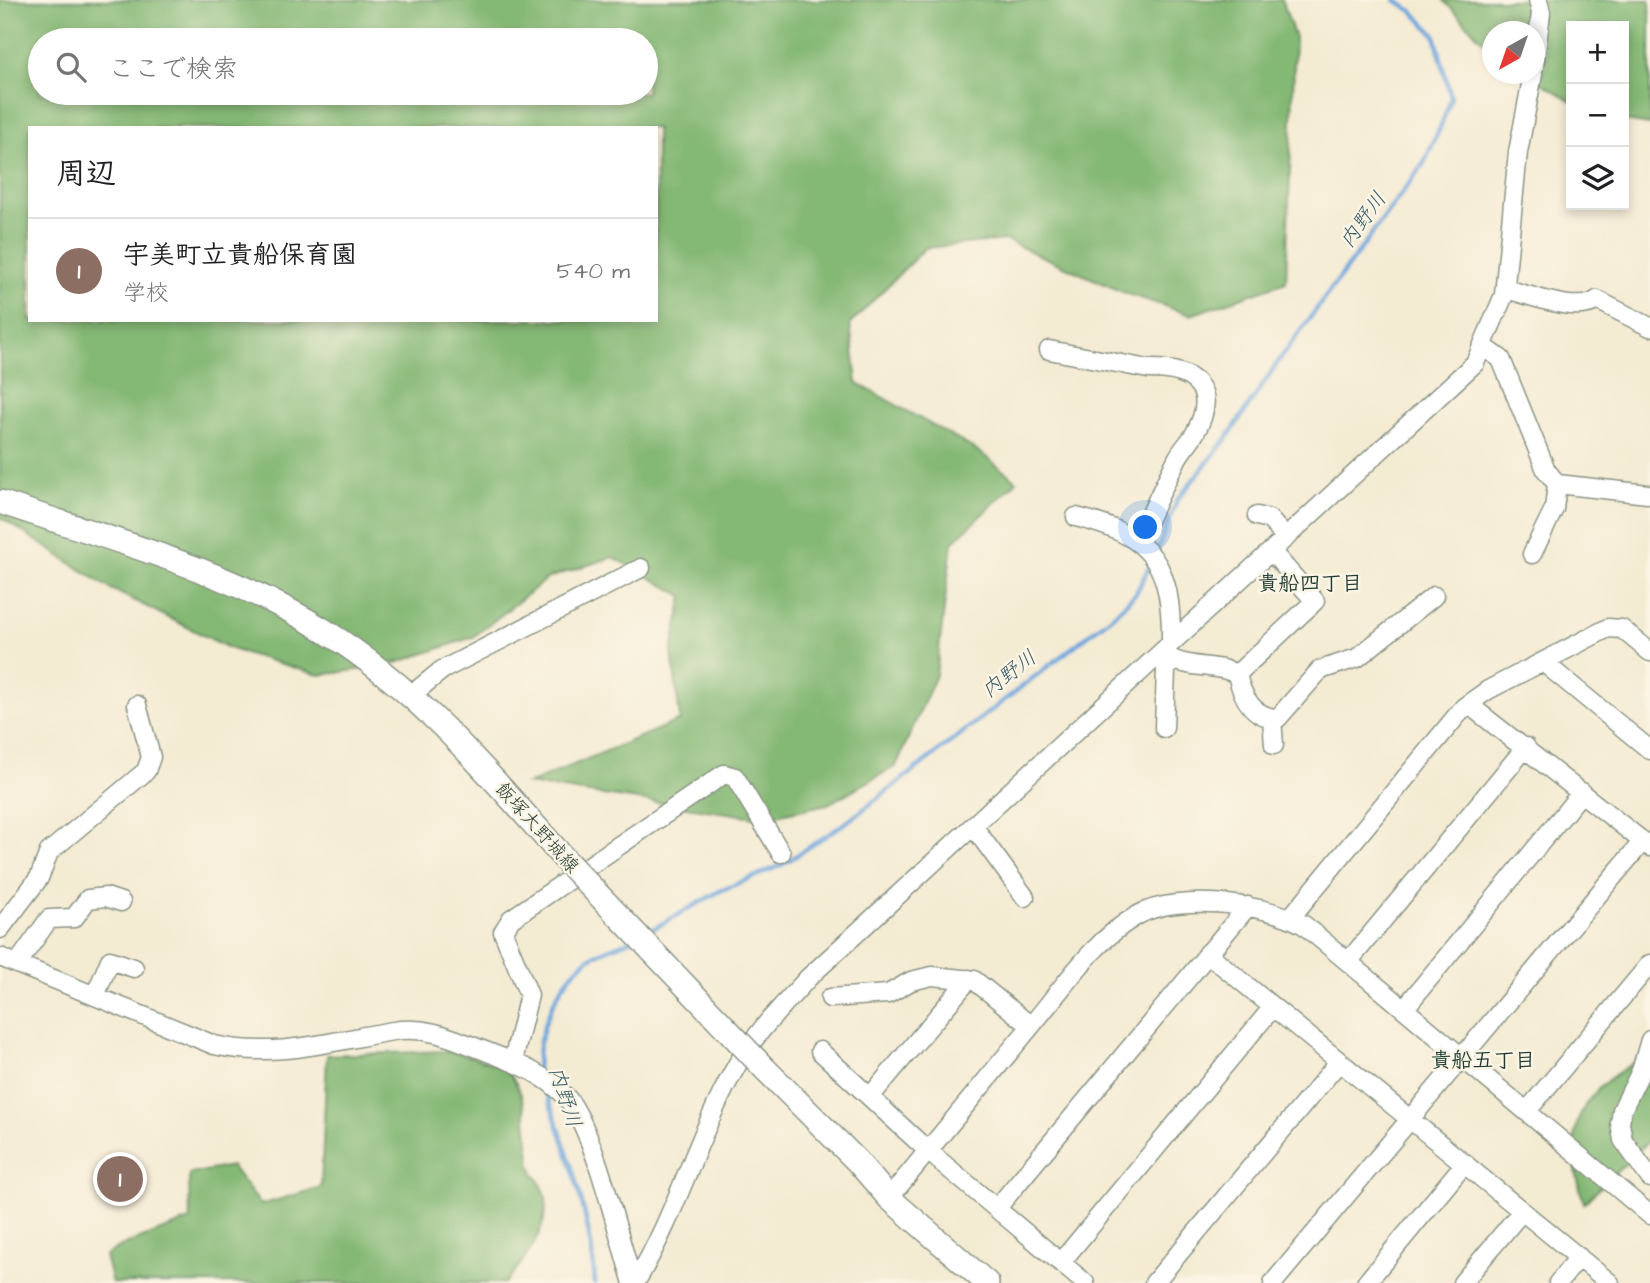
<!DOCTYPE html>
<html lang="ja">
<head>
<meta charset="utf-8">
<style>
	:root { --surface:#fff; --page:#f6f6f6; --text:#202124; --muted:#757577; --line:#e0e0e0; --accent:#1f6fb2 }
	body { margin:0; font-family:"Architects Daughter","Klee One",sans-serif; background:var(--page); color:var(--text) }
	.controls { position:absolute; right:21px; top:21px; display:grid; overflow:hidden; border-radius:0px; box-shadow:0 4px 10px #0003 }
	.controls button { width:63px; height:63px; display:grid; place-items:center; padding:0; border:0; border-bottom:2px solid var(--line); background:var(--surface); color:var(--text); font:35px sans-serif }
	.compass { position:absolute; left:1482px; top:21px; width:63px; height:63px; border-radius:50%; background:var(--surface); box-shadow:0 4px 10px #0003; rotate:220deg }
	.you { position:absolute; left:1146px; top:528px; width:24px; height:24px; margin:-18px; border:5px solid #fff; border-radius:50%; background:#1a73e8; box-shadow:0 0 0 10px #1a73e833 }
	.badge { display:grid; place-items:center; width:46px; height:46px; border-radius:50%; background:var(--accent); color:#fff; font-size:23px; font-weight:700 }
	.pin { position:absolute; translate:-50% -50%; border:4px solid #fff; box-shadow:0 2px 7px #0006 }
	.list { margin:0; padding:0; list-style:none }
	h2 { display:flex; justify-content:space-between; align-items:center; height:91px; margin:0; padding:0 28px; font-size:30px }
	h2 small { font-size:23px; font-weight:400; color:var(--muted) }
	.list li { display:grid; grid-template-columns:46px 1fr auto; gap:21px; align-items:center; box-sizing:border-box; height:105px; padding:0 28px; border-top:2px solid var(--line) }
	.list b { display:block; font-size:26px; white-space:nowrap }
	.list p { margin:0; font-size:23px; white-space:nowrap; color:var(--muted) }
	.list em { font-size:23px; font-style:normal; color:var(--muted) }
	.icon { flex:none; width:38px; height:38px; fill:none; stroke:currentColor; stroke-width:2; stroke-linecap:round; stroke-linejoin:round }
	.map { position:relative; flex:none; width:1650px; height:1283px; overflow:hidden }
	.search { position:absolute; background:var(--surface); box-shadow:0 4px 10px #0003; left:28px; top:28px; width:630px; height:77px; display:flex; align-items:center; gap:18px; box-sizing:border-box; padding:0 24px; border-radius:38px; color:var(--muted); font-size:26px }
	.panel { position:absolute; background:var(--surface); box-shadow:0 4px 10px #0003; left:28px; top:126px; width:630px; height:196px; border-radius:0px }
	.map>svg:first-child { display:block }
	.forest { fill:#84b874; stroke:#527a54; stroke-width:2; fill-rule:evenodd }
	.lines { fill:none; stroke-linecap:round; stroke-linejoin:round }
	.stream { stroke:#6fa6dd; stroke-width:4.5 }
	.minor-casing { stroke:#8a9484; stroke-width:21 }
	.major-casing { stroke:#8a9484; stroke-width:26 }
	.minor { stroke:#fff; stroke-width:18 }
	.major { stroke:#fff; stroke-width:23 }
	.major-bridge-casing { stroke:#8a9484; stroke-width:26; stroke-linecap:butt }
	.major-bridge { stroke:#fff; stroke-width:23 }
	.labels { text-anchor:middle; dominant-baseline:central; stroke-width:5; stroke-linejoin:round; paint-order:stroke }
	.street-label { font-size:19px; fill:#1f3d34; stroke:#fcf5e5 }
	.water-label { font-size:21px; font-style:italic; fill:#375c67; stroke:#fcf5e5 }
	.neighbourhood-label { font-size:21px; font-weight:bold; fill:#1f3d34; stroke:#fcf5e5 }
</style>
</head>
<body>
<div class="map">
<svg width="1650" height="1283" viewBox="0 0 1650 1283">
	<rect width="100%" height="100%" fill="#fcf5e5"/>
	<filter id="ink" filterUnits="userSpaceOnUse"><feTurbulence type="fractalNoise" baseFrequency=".0143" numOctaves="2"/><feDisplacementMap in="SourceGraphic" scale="14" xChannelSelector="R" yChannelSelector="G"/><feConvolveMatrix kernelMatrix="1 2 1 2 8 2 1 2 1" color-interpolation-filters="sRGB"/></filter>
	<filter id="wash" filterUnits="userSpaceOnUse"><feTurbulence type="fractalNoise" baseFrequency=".00686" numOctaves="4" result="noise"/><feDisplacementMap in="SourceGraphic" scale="28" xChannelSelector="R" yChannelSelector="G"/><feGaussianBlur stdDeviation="1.57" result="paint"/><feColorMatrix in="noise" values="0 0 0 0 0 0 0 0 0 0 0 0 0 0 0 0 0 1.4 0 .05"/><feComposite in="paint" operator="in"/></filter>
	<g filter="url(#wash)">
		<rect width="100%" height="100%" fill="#f4ebd3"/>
		<path class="forest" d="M0,0H1282L1295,38L1286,282L1191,315L1125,293L1005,240L925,248L850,324L857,383L978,451L1017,481L952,543L936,675L896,766L828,804L762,818L528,784L680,720L672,651L683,596L613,557L548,578L473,637L387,666L319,675L231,649L109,588L0,517ZM40,40H646V93H40ZM30,128H656V320H30Z
			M1443,0H1650V125L1624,121V26H1571V101L1527,74L1534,32H1492V50Z
			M448,1051C461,1055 494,1061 504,1069C530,1089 526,1137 531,1165C533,1176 545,1185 546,1198C548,1232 525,1260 505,1283H112L105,1256L121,1246L190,1220L189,1174L231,1166L261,1205L321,1187L327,1055Z
			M1650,1054V1140L1584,1203C1559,1124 1580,1090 1650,1054Z"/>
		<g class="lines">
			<path class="stream" d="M1155,556L1177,500L1227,438L1282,356L1424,163L1442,123L1451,98L1435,35L1412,11L1395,0
				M644,934L720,891L782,865L851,819L1113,616L1136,593L1151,563
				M537,1069C537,1031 557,983 587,960C599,951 619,945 633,939
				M544,1087C566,1147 592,1219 595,1283"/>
		</g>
	</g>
	<g filter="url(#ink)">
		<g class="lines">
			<defs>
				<path id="minor" d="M1534,67L1541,13L1538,0
					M1505,289C1528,294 1578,315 1597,300L1650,327
					M1483,346L1501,359L1546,470L1557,484L1648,494
					M1049,350L1148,369C1193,368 1220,388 1195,433C1190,442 1182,449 1177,459C1163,487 1150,514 1139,543
					M1257,516L1269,519L1286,538
					M1076,517C1154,536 1172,565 1171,643
					M1532,554L1554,509L1557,484
					M1161,653C1191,672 1213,662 1237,674C1242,697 1253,718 1278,718L1320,670L1357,658L1434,596
					M1543,662L1650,750
					M1237,674L1315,601L1271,551
					M410,696L442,670L641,568
					M1468,704L1650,847
					M1272,718L1274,745
					M1164,728L1166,669L1173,661
					M973,826L1025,897
					M1291,917L1464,707L1488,690L1608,628L1622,629L1650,652
					M0,929L39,878L49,852L146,771L151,757L137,705
					M1207,953L1610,1283
					M0,957L214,1045C277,1059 332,1041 393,1031C426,1026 450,1037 480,1049C511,1061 544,1072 567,1098C594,1129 619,1240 633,1283
					M1348,962L1526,747
					M17,964L49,919L74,918L88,899L106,897L121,902
					M95,996L110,960L134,968
					M830,998L888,994L911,981L932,976L974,980L1031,1026
					M1404,1009L1582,792
					M1650,1040L1641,1071L1622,1110L1620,1123L1623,1140L1650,1178
					M820,1051L928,1151L1085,1283
					M513,1061L529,995L503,932L511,919L724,774L735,777L781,853
					M870,1097L969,979
					M1527,1111L1650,964
					M889,1198C937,1139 986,1080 1035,1021C1066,984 1095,939 1138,915C1177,893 1267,903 1304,925L1650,1215
					M997,1208L1248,906
					M1061,1262L1273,1007
					M635,1283C677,1214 697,1135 737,1065C755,1033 783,1006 808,978L1475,363L1504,295L1518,152L1533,74
					M1154,1283L1339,1062
					M1273,1283L1643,841
					M1366,1283L1465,1163
					M1462,1283L1522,1211
					M1558,1283L1579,1257"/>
				<path id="major" d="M0,502C108,539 228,570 325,631C421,691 495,781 569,864
					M765,1069L857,1161L889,1198L987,1283"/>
			</defs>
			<use href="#minor" class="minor-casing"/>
			<use href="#major" class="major-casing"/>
			<use href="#minor" class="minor"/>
			<use href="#major" class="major"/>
			<defs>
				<path id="major-bridge" d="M569,864L765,1069"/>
			</defs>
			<use href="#major-bridge" class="major-bridge-casing"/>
			<use href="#major-bridge" class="major-bridge"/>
		</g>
	</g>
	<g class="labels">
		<g class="street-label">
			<text transform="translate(537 828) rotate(48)">飯塚大野城線</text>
		</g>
		<g class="water-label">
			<text transform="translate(1363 220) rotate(-54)">内野川</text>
			<text transform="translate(1009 674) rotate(-38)">内野川</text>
			<text transform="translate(565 1097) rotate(72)">内野川</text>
		</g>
		<g class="neighbourhood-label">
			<text x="1310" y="583">貴船四丁目</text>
			<text x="1483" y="1060">貴船五丁目</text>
		</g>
	</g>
</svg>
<div class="controls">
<button>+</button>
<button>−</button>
<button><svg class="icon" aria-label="layers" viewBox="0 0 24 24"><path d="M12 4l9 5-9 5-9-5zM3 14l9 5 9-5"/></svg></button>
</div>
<svg class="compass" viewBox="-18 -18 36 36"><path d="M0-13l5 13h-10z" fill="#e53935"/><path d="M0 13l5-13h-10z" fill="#757577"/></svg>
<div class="you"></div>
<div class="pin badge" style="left:120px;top:1179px;background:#8d6e63">1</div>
<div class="search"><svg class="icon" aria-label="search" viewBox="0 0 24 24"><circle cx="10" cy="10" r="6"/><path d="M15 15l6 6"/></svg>ここで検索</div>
<section class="panel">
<h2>周辺<small></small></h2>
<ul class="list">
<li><span class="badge" style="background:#8d6e63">1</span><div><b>宇美町立貴船保育園</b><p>学校</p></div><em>540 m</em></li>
</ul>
</section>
</div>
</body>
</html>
